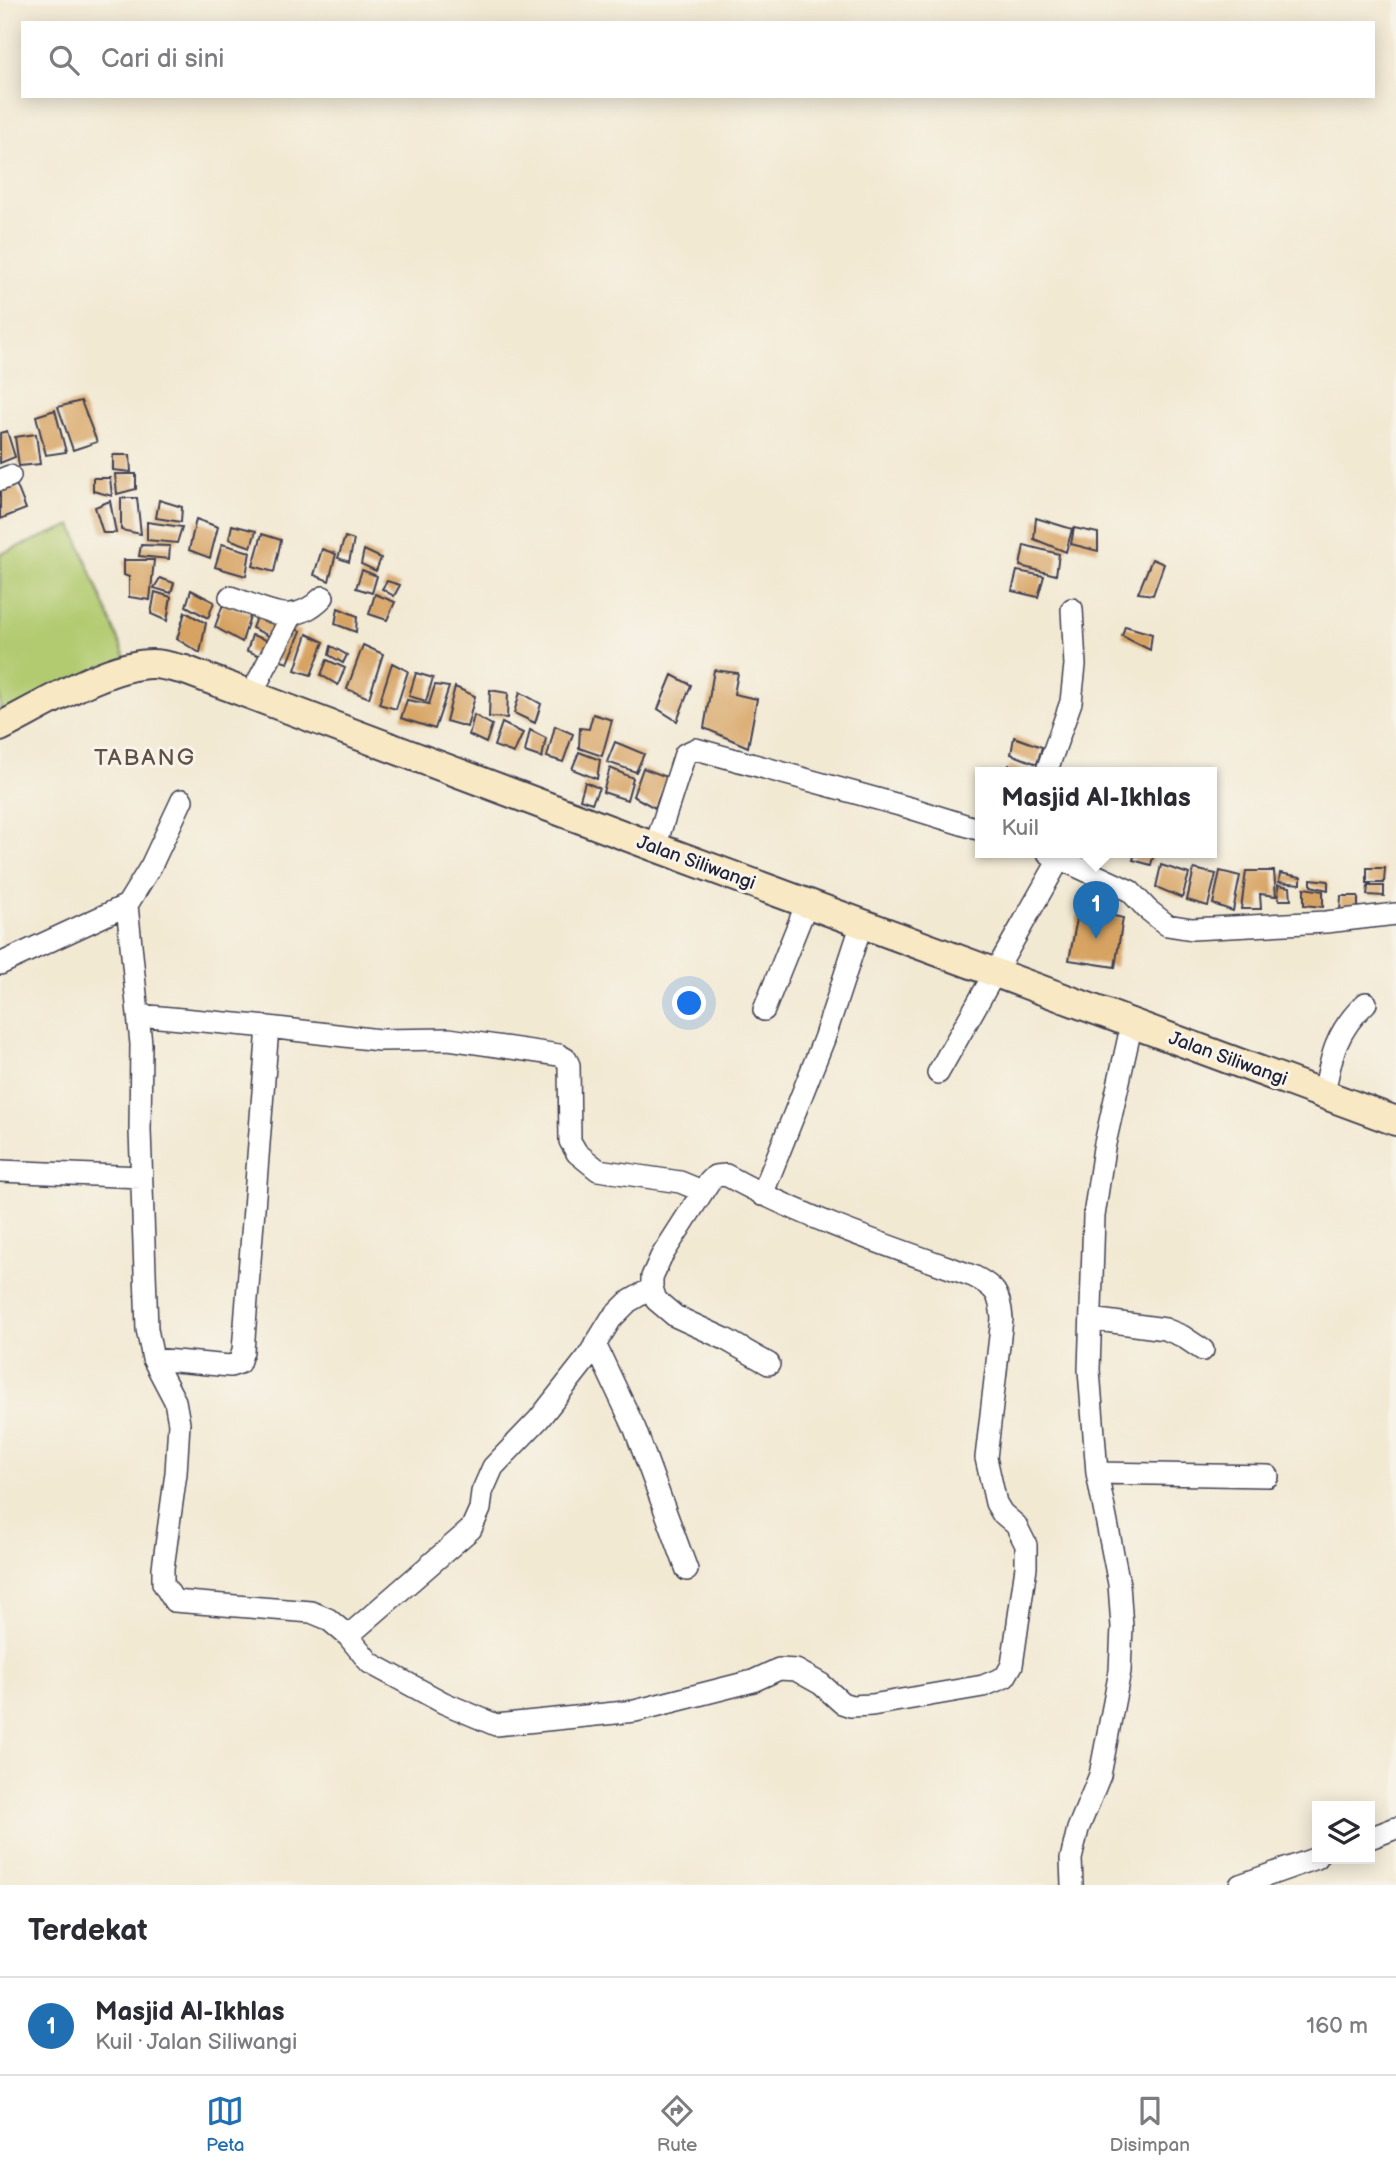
<!DOCTYPE html>
<html lang="id">
<head>
<meta charset="utf-8">
<style>
	:root { --surface:#fff; --page:#f7f7f7; --text:#2b2b33; --muted:#7c7c81; --line:#e1e1e2; --accent:#1f6fb2 }
	body { margin:0; font-family:"Balsamiq Sans",sans-serif; background:var(--page); color:var(--text) }
	.controls { position:absolute; right:21px; bottom:21px; display:grid; overflow:hidden; border-radius:0px; box-shadow:0 4px 18px #0003 }
	.controls button { width:63px; height:63px; display:grid; place-items:center; padding:0; border:0; border-bottom:2px solid var(--line); background:var(--surface); color:var(--text); font:35px sans-serif }
	.you { position:absolute; left:690px; top:1004px; width:24px; height:24px; margin:-18px; border:5px solid #fff; border-radius:50%; background:#1a73e8; box-shadow:0 0 0 10px #1a73e833 }
	.badge { display:grid; place-items:center; width:46px; height:46px; border-radius:50%; background:var(--accent); color:#fff; font-size:23px; font-weight:700 }
	.pin { position:absolute; translate:-50% -58px; filter:drop-shadow(0 2px 4px #0008) }
	.pin::after { content:''; position:absolute; top:37px; width:24px; height:21px; background:inherit; clip-path:polygon(0 0,100% 0,50% 100%) }
	.popup { position:absolute; left:975px; top:767px; width:242px; height:91px; box-sizing:border-box; display:grid; place-content:center; border-radius:0px; background:var(--surface); filter:drop-shadow(0 2px 5px #0005); font-size:23px; white-space:nowrap; color:var(--muted) }
	.popup b { font-size:26px; color:var(--text) }
	.popup::after { content:''; position:absolute; left:50%; top:100%; margin-left:-14px; border:14px solid transparent; border-top-color:var(--surface) }
	.list { margin:0; padding:0; list-style:none }
	h2 { display:flex; justify-content:space-between; align-items:center; height:91px; margin:0; padding:0 28px; font-size:30px }
	h2 small { font-size:23px; font-weight:400; color:var(--muted) }
	.list li { display:grid; grid-template-columns:46px 1fr auto; gap:21px; align-items:center; box-sizing:border-box; height:98px; padding:0 28px; border-top:2px solid var(--line) }
	.list b { display:block; font-size:26px; white-space:nowrap }
	.list p { margin:0; font-size:23px; white-space:nowrap; color:var(--muted) }
	.list em { font-size:23px; font-style:normal; color:var(--muted) }
	.icon { flex:none; width:38px; height:38px; fill:none; stroke:currentColor; stroke-width:2; stroke-linecap:round; stroke-linejoin:round }
	.map { position:relative; flex:none; width:1396px; height:1885px; overflow:hidden }
	.search { position:absolute; background:var(--surface); box-shadow:0 4px 18px #0003; left:21px; right:21px; top:21px; height:77px; display:flex; align-items:center; gap:18px; box-sizing:border-box; padding:0 24px; border-radius:0px; color:var(--muted); font-size:26px }
	.sheet { height:189px; background:var(--surface) }
	nav { display:flex; justify-content:space-around; align-items:center; box-sizing:border-box; height:98px; border-top:2px solid var(--line); background:var(--surface); font-size:19px; color:var(--muted) }
	nav a { display:grid; justify-items:center; gap:4px }
	nav .on { color:var(--accent) }
	.map>svg:first-child { display:block }
	.green { fill:#b2cb71; stroke:#6a7656; stroke-width:2 }
	.building { fill:#d7a362 }
	.lines { fill:none; stroke-linecap:round; stroke-linejoin:round }
	.street-casing { stroke:#414052; stroke-width:24 }
	.secondary-casing { stroke:#414052; stroke-width:32 }
	.street { stroke:#fff; stroke-width:21 }
	.secondary { stroke:#f8e8c3; stroke-width:28 }
	.labels { text-anchor:middle; dominant-baseline:central; stroke-width:6; stroke-linejoin:round; paint-order:stroke }
	.street-label { font-size:19px; fill:#22223b; stroke:#f7f3e8 }
	.quarter-label { font-size:23px; letter-spacing:2px; fill:#614f49; stroke:#f7f3e8 }
</style>
</head>
<body>
<div class="map">
<svg width="1396" height="1885" viewBox="0 0 1396 1885">
	<rect width="100%" height="100%" fill="#f7f3e8"/>
	<filter id="ink" filterUnits="userSpaceOnUse"><feTurbulence type="fractalNoise" baseFrequency=".0143" numOctaves="2"/><feDisplacementMap in="SourceGraphic" scale="14" xChannelSelector="R" yChannelSelector="G"/><feConvolveMatrix kernelMatrix="1 2 1 2 8 2 1 2 1" color-interpolation-filters="sRGB"/></filter>
	<filter id="wash" filterUnits="userSpaceOnUse"><feTurbulence type="fractalNoise" baseFrequency=".00686" numOctaves="4" result="noise"/><feDisplacementMap in="SourceGraphic" scale="28" xChannelSelector="R" yChannelSelector="G"/><feGaussianBlur stdDeviation="1.57" result="paint"/><feColorMatrix in="noise" values="0 0 0 0 0 0 0 0 0 0 0 0 0 0 0 0 0 1.4 0 .05"/><feComposite in="paint" operator="in"/></filter>
	<g filter="url(#wash)">
		<rect width="100%" height="100%" fill="#f2e9d3"/>
		<path class="green" d="M72,525L128,664L0,715V554Z"/>
		<g id="blocks">
			<path class="building" d="M81,401L97,442L73,450L58,407Z
				M55,410L66,452L46,455L36,416Z
				M7,431L15,457L0,463V433Z
				M36,434L40,464L19,466L15,437Z
				M113,455H130L131,472L113,470Z
				M115,474H136V489L117,494Z
				M93,478H110L112,496L93,491Z
				M15,481L26,509L0,519V488Z
				M121,498H137L141,534L121,530Z
				M159,500L182,507L181,522L156,518Z
				M110,501L116,533H103L95,507Z
				M1036,518L1072,529L1066,552L1034,539Z
				M196,519L218,527L210,558L189,550Z
				M147,522L182,527L177,543L147,540Z
				M232,525L256,531L251,547L229,539Z
				M1074,528L1098,533V551L1071,544Z
				M262,534L281,540L274,572L253,566Z
				M345,537L354,540L349,562L338,558Z
				M222,544L250,552L246,576L215,567Z
				M141,545L170,546L169,559L139,556Z
				M1024,545L1059,554L1056,575L1020,566Z
				M322,549L336,554L329,581L314,575Z
				M364,550L381,558L376,571L361,564Z
				M1152,559L1164,564L1153,595L1138,593Z
				M124,560H154L150,600L129,597V577L124,575Z
				M362,570L377,576L372,593L356,588Z
				M1017,571L1044,576L1038,597L1012,591Z
				M160,578L174,583L171,593L154,588Z
				M387,581L400,585L394,596L382,589Z
				M191,590L214,602L208,618L186,606Z
				M155,592L171,597L167,621L151,614Z
				M375,594L395,602L387,620L369,614Z
				M223,604L251,613L242,642L215,627Z
				M338,608L357,616L356,632L335,624Z
				M259,610L281,619L273,638L252,628Z
				M185,612L206,623L200,653L177,639Z
				M1125,626L1152,634L1150,650L1122,636Z
				M291,628L301,631L288,663L275,659Z
				M307,634L324,642L311,675L295,670Z
				M252,635L272,642L266,658L247,651Z
				M363,645L383,654L369,698L347,689Z
				M331,646L347,655L343,663L329,655Z
				M327,660L345,668L338,685L321,675Z
				M392,663L408,671L396,709L379,704Z
				M714,670L738,673L734,694L757,699L748,747L704,728Z
				M416,673L433,678L426,701L409,696Z
				M672,675L691,685L677,721L658,709Z
				M435,685L449,687L435,729L401,718L407,700L429,704Z
				M455,687L475,696L467,727L446,721Z
				M490,690L508,693L507,718L489,717Z
				M520,692L541,704L535,723L514,713Z
				M593,714L612,720L602,756L579,748L580,728L589,729Z
				M474,715L492,725L486,743L469,735Z
				M502,723L523,733L514,753L494,746Z
				M555,726L573,734L563,762L547,757Z
				M530,730L546,738L542,758L525,752Z
				M1014,737L1042,747L1037,764L1011,754Z
				M615,742L644,754L636,772L607,762Z
				M579,752L600,760L597,779L572,769Z
				M1009,765L1032,772V773H1006Z
				M610,768L633,778L627,800L603,792Z
				M643,768L667,777L655,808L633,796Z
				M585,782L599,788L592,803L580,799Z
				M1135,853H1154L1151,865L1133,860Z
				M1161,865L1189,874L1182,898L1156,887Z
				M1367,868H1385L1384,883H1367Z
				M1194,869L1216,874L1208,906L1187,900Z
				M1220,871L1240,876L1233,911L1213,904Z
				M1246,871H1274L1276,896L1260,894L1261,909H1241Z
				M1280,873L1301,877V884L1279,882Z
				M1311,879L1328,881V890L1311,886Z
				M1278,885L1290,887L1291,900H1279Z
				M1368,886H1384V896L1367,895Z
				M1304,888L1323,891V907L1304,905Z
				M1341,896H1358V910L1340,912Z
				M1079,908L1123,918L1115,967L1069,960Z"/>
		</g>
	</g>
	<g filter="url(#ink)">
		<use href="#blocks" fill-opacity="0" stroke="#414052" stroke-width="2"/>
		<g class="lines">
			<defs>
				<path id="street" d="M0,480L10,476
					M230,597C268,609 291,629 323,597
					M251,695L291,617
					M1046,773L1071,702L1075,665L1072,609
					M655,847L685,754L696,749L910,808L981,830
					M1048,853L1130,891L1147,909L1167,925L1192,929L1326,922L1396,914
					M127,905L141,1044L140,1130L147,1329L153,1359L175,1401L179,1423L176,1473L163,1568V1583L174,1601L311,1612L328,1619L348,1636
					M0,964L127,905L151,866L182,800
					M764,1010L807,903
					M138,1015L268,1027L243,1351L239,1363L230,1366L153,1359
					M268,1027L379,1040L449,1039L559,1055L566,1059L569,1065L570,1141L577,1153L598,1170L680,1182L702,1191
					M938,1073L1060,858
					M1324,1094C1331,1056 1336,1031 1366,1003
					M0,1171L141,1177
					M762,1195L824,1039L862,923
					M652,1288L628,1302L611,1319L587,1358L539,1419L493,1467L482,1492L480,1509L471,1529L348,1636L370,1663L444,1703L496,1725L635,1711L753,1681L779,1669L796,1670L821,1684L842,1703L851,1706L872,1705L983,1686L1005,1677L1012,1665L1026,1567V1545L1016,1525L1002,1513L996,1503L986,1458L1002,1319C1000,1293 995,1287 973,1276C888,1246 804,1218 726,1175L715,1176L709,1182L661,1257L652,1277V1288L656,1300L675,1316L725,1339L769,1364
					M1091,1319L1165,1329L1182,1336L1203,1350
					M595,1344L635,1429L687,1570
					M1097,1473L1268,1476
					M1370,1838L1396,1828
					M1072,1885L1071,1859L1078,1829L1100,1775L1120,1671L1122,1627L1119,1584L1097,1473L1089,1370L1094,1216L1104,1148L1132,1023
					M1240,1885L1317,1858"/>
				<path id="secondary" d="M0,727C40,707 108,664 152,664C163,664 175,668 185,670L655,847L1396,1121"/>
			</defs>
			<use href="#street" class="street-casing"/>
			<use href="#secondary" class="secondary-casing"/>
			<use href="#street" class="street"/>
			<use href="#secondary" class="secondary"/>
		</g>
	</g>
	<g class="labels">
		<g class="street-label">
			<text transform="translate(696 863) rotate(20)">Jalan Siliwangi</text>
			<text transform="translate(1228 1059) rotate(20)">Jalan Siliwangi</text>
		</g>
		<g class="quarter-label">
			<text x="145" y="758">TABANG</text>
		</g>
	</g>
</svg>
<div class="controls">
<button><svg class="icon" aria-label="layers" viewBox="0 0 24 24"><path d="M12 4l9 5-9 5-9-5zM3 14l9 5 9-5"/></svg></button>
</div>
<div class="you"></div>
<div class="pin badge" style="left:1096px;top:939px">1</div>
<div class="popup"><b>Masjid Al-Ikhlas</b>Kuil</div>
<div class="search"><svg class="icon" aria-label="search" viewBox="0 0 24 24"><circle cx="10" cy="10" r="6"/><path d="M15 15l6 6"/></svg>Cari di sini</div>
</div>
<section class="sheet">
<h2>Terdekat<small></small></h2>
<ul class="list">
<li><span class="badge">1</span><div><b>Masjid Al-Ikhlas</b><p>Kuil · Jalan Siliwangi</p></div><em>160 m</em></li>
</ul>
</section>
<nav>
<a class="on"><svg class="icon" aria-label="map" viewBox="0 0 24 24"><path d="M3 6l6-2 6 2 6-2v14l-6 2-6-2-6 2zM9 4v14M15 6v14"/></svg>Peta</a>
<a><svg class="icon" aria-label="directions" viewBox="0 0 24 24"><path d="M12 3l9 9-9 9-9-9zM9 14v-3h6M13 9l2 2-2 2"/></svg>Rute</a>
<a><svg class="icon" aria-label="saved" viewBox="0 0 24 24"><path d="M7 4h10v16l-5-4-5 4z"/></svg>Disimpan</a>
</nav>
</body>
</html>
